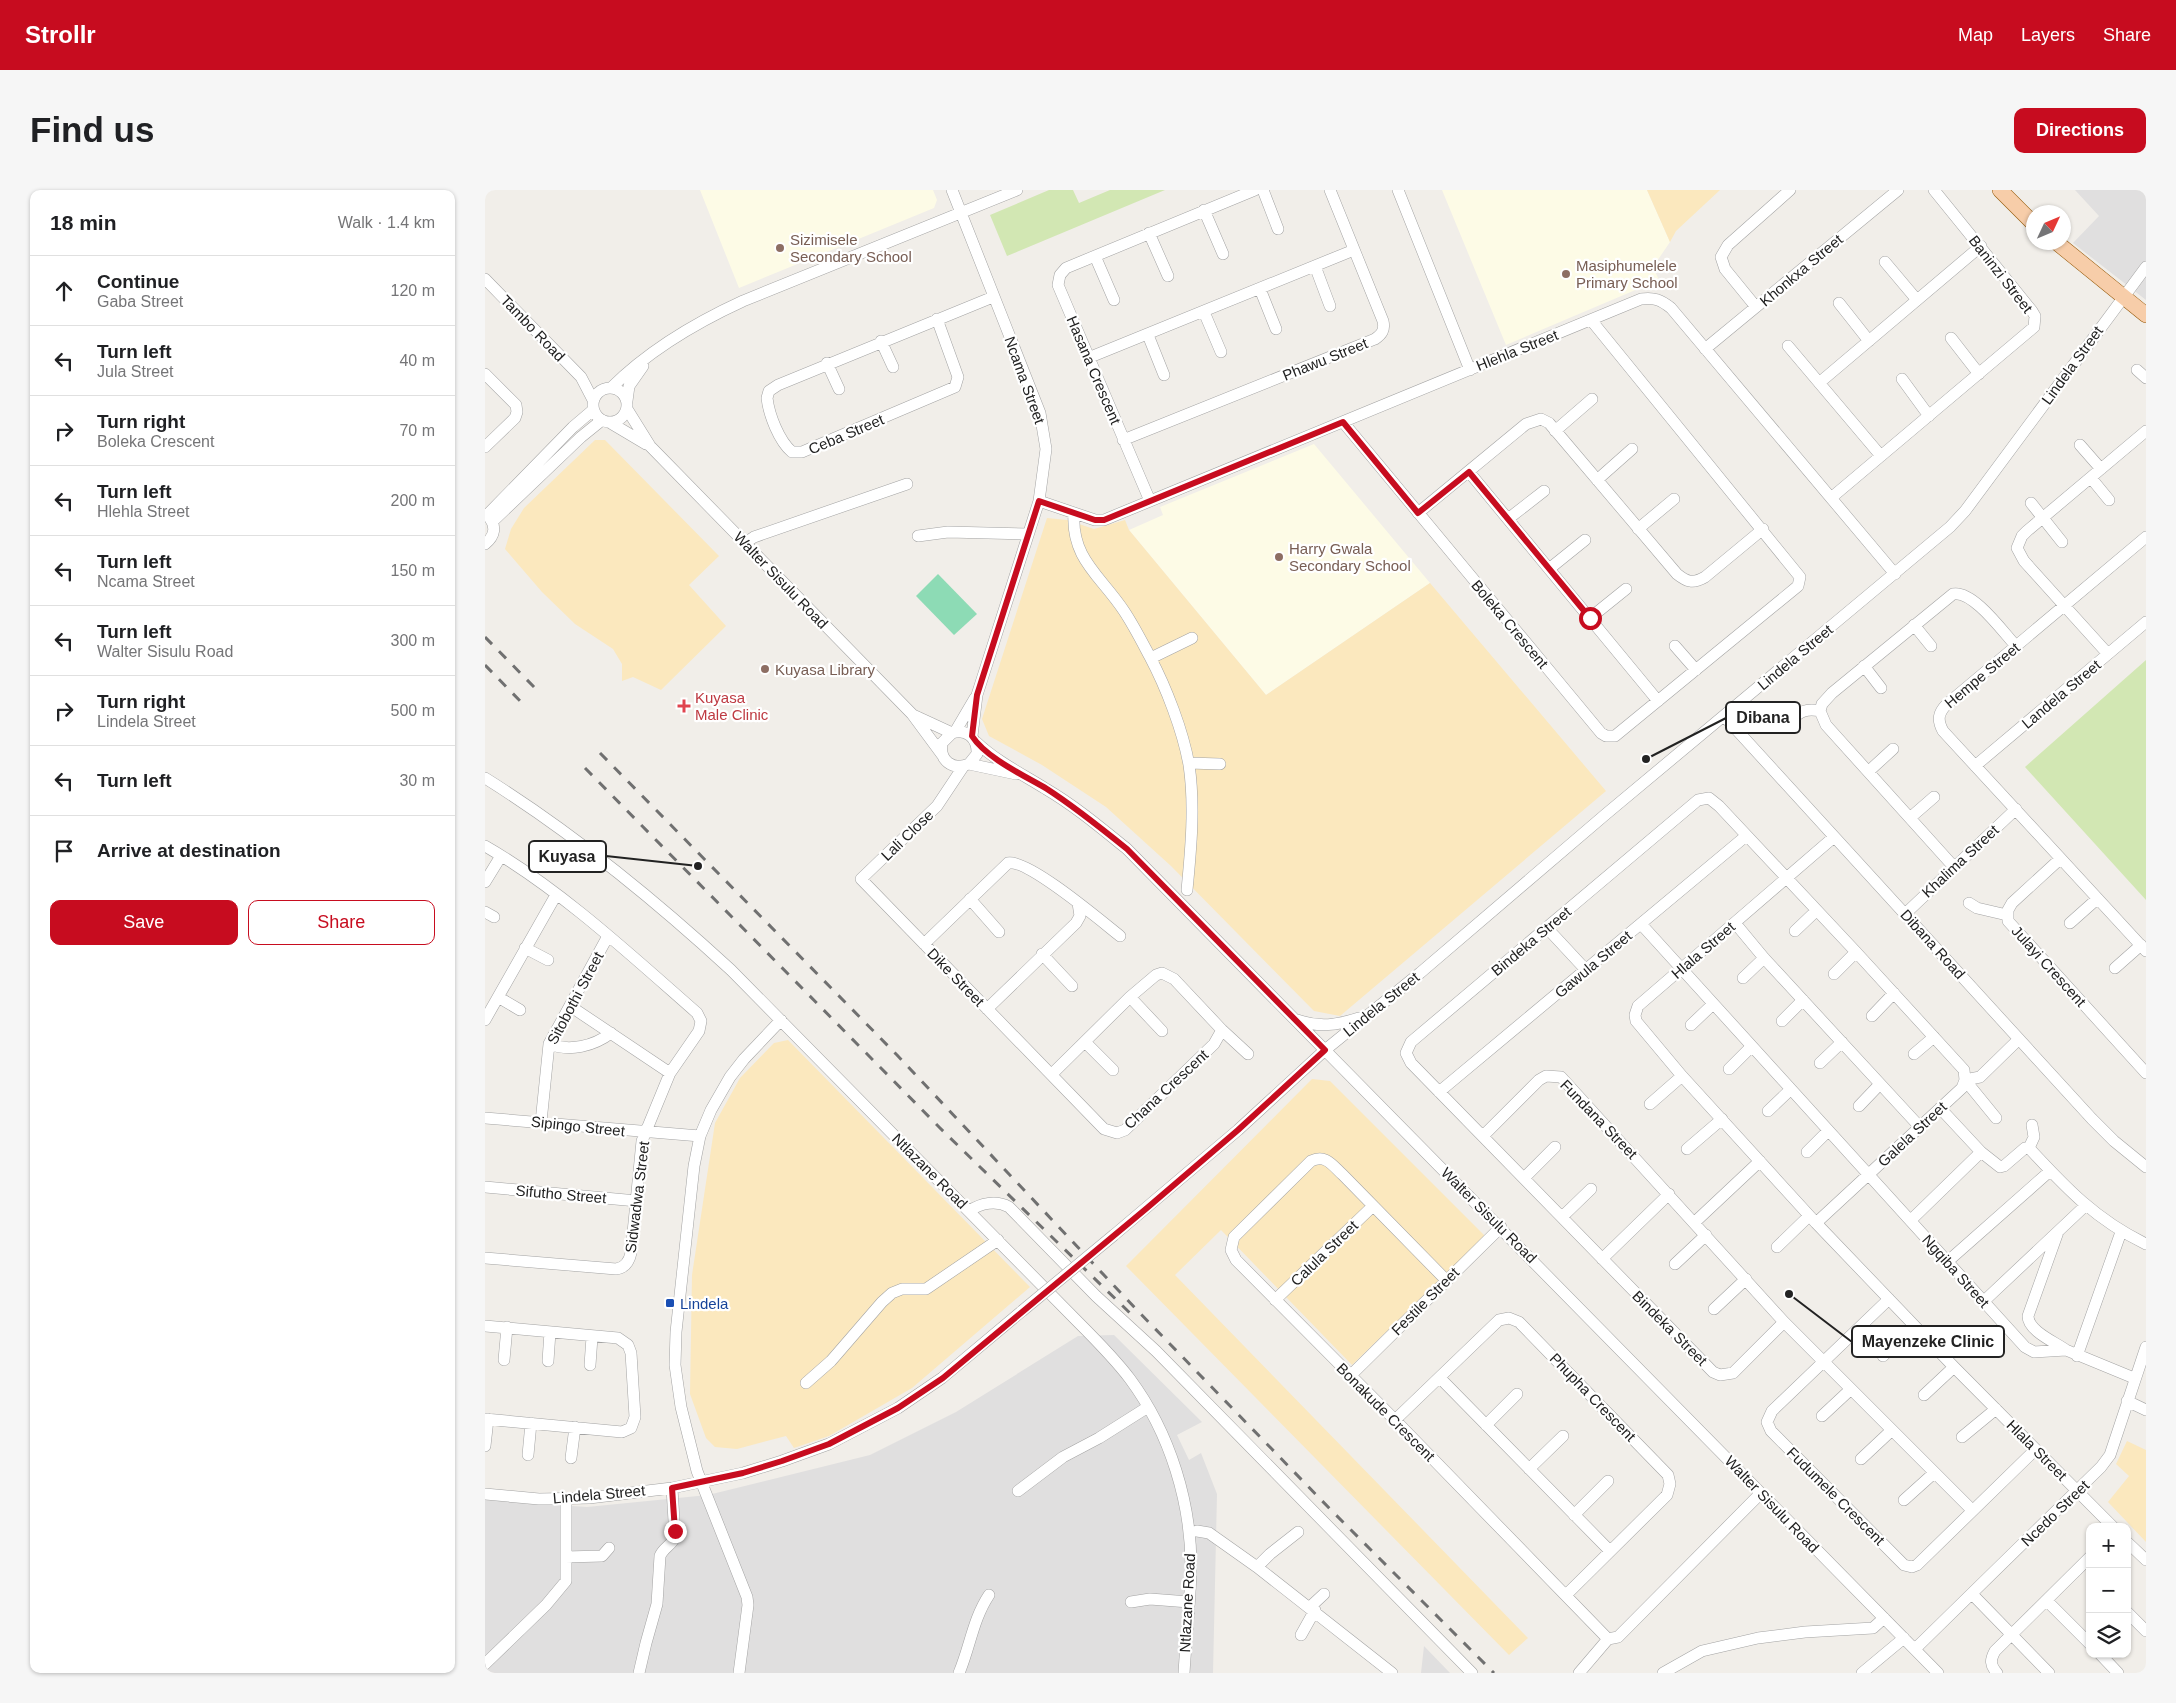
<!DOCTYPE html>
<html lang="en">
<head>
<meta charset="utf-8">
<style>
	:root { --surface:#fff; --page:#f6f6f6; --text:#202124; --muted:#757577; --line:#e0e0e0; --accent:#c70c1f }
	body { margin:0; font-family:Arial,sans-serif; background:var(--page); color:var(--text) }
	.controls { position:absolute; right:15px; bottom:15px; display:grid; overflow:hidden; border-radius:10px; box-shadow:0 1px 4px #0004 }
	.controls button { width:45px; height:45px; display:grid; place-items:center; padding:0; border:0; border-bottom:1px solid var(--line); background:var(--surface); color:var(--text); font:25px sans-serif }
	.compass { position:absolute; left:1541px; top:15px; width:45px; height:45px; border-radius:50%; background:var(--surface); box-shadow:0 1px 4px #0004; rotate:46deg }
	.stop { position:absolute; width:15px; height:15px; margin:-11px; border:4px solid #c70c1f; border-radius:50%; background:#fff }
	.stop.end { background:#c70c1f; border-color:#fff; box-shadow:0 1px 5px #0008 }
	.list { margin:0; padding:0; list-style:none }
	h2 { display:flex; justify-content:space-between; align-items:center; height:65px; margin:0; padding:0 20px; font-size:21px }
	h2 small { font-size:16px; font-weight:400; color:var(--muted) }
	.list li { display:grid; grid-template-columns:32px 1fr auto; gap:15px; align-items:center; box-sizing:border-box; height:70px; padding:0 20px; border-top:1px solid var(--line) }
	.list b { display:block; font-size:19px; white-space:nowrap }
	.list p { margin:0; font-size:16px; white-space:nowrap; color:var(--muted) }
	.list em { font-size:16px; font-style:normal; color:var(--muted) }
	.actions { display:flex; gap:10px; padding:15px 20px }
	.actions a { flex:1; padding:11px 0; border:1px solid var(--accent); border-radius:10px; text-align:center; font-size:18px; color:var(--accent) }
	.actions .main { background:var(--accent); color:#fff }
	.icon { flex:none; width:28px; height:28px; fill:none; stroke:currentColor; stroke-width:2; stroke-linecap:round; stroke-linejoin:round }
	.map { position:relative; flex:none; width:1661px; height:1483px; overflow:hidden; border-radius:10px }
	header { display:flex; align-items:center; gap:30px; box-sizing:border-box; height:70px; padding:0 25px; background:var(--accent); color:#fff }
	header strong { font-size:24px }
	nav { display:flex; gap:28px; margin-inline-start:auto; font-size:18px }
	.intro { display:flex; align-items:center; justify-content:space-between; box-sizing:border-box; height:120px; padding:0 30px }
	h1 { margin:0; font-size:35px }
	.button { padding:12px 22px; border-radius:10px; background:var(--accent); color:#fff; font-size:18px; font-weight:700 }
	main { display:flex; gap:30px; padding:0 30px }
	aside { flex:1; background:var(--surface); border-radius:10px; box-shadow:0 1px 4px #0004 }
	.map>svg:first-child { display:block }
	.residential { fill:#e0dfdf }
	.education { fill:#fdfbe6 }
	.grass { fill:#d2e7b3 }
	.sand { fill:#fbe8be }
	.pitch { fill:#8ddbb5 }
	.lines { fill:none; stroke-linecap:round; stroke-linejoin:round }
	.minor-casing { stroke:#a3a3a3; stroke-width:12 }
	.major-casing { stroke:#965909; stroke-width:16 }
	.minor { stroke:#fff; stroke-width:11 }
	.major { stroke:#f7cda9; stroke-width:15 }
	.rail { stroke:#707070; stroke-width:3; stroke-dasharray:10 10; stroke-linecap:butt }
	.minor-bridge-casing { stroke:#a3a3a3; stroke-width:12; stroke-linecap:butt }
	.minor-bridge { stroke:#fff; stroke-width:11 }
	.route { stroke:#c70c1f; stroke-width:6 }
	.education-dot { fill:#8d6e63; stroke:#fff; stroke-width:2 }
	.health-dot { fill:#e0444e; stroke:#fff; stroke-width:2 }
	.transit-dot { fill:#1a4fb4; stroke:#fff; stroke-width:2 }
	.labels { text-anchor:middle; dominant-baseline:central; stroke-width:4.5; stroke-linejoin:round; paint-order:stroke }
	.education-label { font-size:15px; fill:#785e54; stroke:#fff; text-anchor:start }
	.street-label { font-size:15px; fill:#222; stroke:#fff }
	.health-label { font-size:15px; fill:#be3a42; stroke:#fff; text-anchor:start }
	.transit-label { font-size:15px; fill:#164399; stroke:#fff; text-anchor:start }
	.leader { fill:none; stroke:#222; stroke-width:2 }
	.callout-dot { fill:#222; stroke:#fff; stroke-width:2 }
	.callout { fill:#fff; stroke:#222; stroke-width:2 }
	.callout-label { font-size:16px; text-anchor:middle; font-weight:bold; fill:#222 }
</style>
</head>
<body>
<header>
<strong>Strollr</strong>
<nav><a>Map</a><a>Layers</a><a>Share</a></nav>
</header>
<div class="intro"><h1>Find us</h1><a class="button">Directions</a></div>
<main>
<aside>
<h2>18 min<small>Walk · 1.4 km</small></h2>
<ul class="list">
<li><svg class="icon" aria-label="ahead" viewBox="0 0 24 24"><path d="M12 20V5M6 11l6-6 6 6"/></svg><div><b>Continue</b><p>Gaba Street</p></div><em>120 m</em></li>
<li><svg class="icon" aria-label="left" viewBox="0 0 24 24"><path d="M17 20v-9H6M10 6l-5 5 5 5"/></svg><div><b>Turn left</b><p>Jula Street</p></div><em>40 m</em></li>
<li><svg class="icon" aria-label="right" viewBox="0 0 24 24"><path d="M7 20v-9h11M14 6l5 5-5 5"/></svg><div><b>Turn right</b><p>Boleka Crescent</p></div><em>70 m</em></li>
<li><svg class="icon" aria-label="left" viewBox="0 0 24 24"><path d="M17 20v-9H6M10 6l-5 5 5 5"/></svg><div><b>Turn left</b><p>Hlehla Street</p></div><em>200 m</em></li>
<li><svg class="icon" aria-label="left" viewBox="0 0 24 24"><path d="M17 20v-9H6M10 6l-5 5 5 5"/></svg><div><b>Turn left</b><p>Ncama Street</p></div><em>150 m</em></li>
<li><svg class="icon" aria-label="left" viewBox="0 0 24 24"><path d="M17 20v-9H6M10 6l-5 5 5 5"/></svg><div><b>Turn left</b><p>Walter Sisulu Road</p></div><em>300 m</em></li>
<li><svg class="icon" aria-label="right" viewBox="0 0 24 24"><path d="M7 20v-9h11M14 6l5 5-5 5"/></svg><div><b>Turn right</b><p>Lindela Street</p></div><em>500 m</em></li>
<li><svg class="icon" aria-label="left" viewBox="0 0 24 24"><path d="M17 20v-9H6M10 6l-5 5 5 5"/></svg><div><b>Turn left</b></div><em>30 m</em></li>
<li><svg class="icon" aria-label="arrive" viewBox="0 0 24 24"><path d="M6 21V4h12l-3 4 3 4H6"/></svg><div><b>Arrive at destination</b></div></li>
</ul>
<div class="actions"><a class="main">Save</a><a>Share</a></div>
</aside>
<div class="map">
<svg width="1661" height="1483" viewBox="0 0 1661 1483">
	<rect width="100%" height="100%" fill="#f1eee9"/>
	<path class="residential" d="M1590,0H1661V110L1588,53L1614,26Z
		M629,1145L717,1232L692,1245L704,1270L716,1263L732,1304L728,1483H0V1310L102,1317L223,1305L385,1265L471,1222L593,1146Z
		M939,1456L965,1483H936Z"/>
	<path class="education" d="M215,0H448L452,10L449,18L254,98Z
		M957,0H1162L1185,52L1168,77L1174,90L1021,155Z
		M829,254L945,393L781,505L644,340L678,325L675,317Z"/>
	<path class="grass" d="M564,0H588L594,13L625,0H680L522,66L505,25Z
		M1661,470V710L1540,577Z"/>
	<path class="sand" d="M1162,0H1235L1191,41L1185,52Z
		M110,250H120L234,366L204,395L241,436L176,500L148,487L137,491V474L128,459L90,434L57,402L20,359L26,339L39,318Z
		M562,328L582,330L609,339L640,330L644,340L781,505L945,393L1121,601L855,826L829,821L686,676L621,617L557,575L504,546L497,529Z
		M303,850L545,1097L427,1198L344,1246L309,1258L301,1246L252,1259L230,1257L221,1248L205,1204L207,1085L230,933L255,888L289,853Z
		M827,889L845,891L1000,1046L867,1175L736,1040L690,1085L1043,1448L1024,1465L641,1076Z
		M1642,1251L1661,1260V1352L1623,1312L1644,1286L1631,1274Z"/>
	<path class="pitch" d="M453,384L492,424L469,445L431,406Z"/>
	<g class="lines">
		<defs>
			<path id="minor" d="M467,0L555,223L561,259L554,311L492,505L487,546
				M778,0L793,39
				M913,0L985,180
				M719,20L738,64
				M664,43L683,86
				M610,66L629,110
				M1400,72L1432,110
				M830,76L845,116
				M0,89L96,187L108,210
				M775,99L791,139
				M1354,113L1384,151
				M1271,117L1240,79L1236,67L1243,55L1305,0
				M719,122L736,162
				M452,129L473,187L470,197L317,262H307C294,251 284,225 282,208L284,201L293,195L508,107
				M663,145L679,185
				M1466,148L1494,184
				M396,151L408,177
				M1303,156L1396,266
				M1220,159L1413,0
				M603,168L869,60
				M342,173L354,199
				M1652,180L1661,188
				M0,184L31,215L32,222L30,228L0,257
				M1417,189L1444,226
				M1334,193L1496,56
				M108 215a17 17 0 1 1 34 0a17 17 0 1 1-34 0Z
				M126,198C164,160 210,133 258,111L532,0
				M142,211L144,196L158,176
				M142,219L165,256L427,524L458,566
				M124,232L161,254
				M858,232L1116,543L1121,546H1130L1313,396L1315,387L1106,130
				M1070,241L1107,209
				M638,250L890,149C897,144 900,140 898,131L845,0
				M1595,255L1616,279
				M984,282L1173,511
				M1606,288L1624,310
				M1112,290L1147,259
				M1346,308L1549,137L1550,126L1547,121L1449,0
				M554,311L610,330H619L1156,109C1169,107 1176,110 1186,118L1410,384
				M665,311L573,95L575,85L581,78L770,0
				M1546,313L1577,352
				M589,323C586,369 616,386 639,421C649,436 657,452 665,467C681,497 698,541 704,575C710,615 706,659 702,700
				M933,323L1041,234L1056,229L1064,233L1192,384C1202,392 1208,394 1220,387L1278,339
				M2,325L88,237L108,220
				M1023,329L1059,301
				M7,332L96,247L117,230
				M1153,339L1189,309
				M433,346L463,342L543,344
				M1661,347L1462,514C1453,523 1452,530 1458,541L1661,761
				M260,353L269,347L422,294
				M0,354C10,346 12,336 3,326
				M1064,379L1100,350
				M1105,428L1141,399
				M1429,435L1446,456
				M1190,456L1211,480
				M1623,464L1539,371L1532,358L1537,346L1542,341L1661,241
				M666,468L707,448
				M1379,476L1396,498
				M428,525L467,543
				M1239,526L1607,929L1629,951L1661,977
				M1302,533C1313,524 1319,517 1335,521
				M470,542L490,508
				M491,552C511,571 537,584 561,599C590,616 616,638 642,659L1453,1483
				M704,573L735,574
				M484,574L492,564C493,549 482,538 467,543L457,553C454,570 467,581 484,574L531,584
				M1490,576L1661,432
				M478,577L452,616L376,689L619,939L632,943L640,940L729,854L737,840
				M1384,581L1408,559
				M0,588C88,643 170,710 246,780L594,1133C612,1151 630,1169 645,1189C685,1243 707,1314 706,1381C705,1415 701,1449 699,1483
				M1426,627L1449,607
				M1349,647L1153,816L1150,825L1151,831L1197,886L1331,1033L1469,1177L1628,1337
				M0,656C75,699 147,766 212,823L216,831L214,841L185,883L157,951L146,1063C144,1072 140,1078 131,1079L0,1068
				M1575,669L1527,713L1523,720V731L1661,883
				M1469,677L1341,535L1335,521L1337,514L1347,503L1468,404C1488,400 1518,442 1531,456
				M0,692L16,666
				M485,709L514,742
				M1484,713L1492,718L1522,725
				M0,722L9,727
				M1420,724L1531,619
				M1250,733L1279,768L1434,936
				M1585,733L1612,709
				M1156,734L1540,1157L1549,1162L1581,1160L1649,1188
				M1062,738L1101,780
				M1310,741L1331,721
				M439,754L523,673C543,669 616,731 635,746
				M40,758L63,770
				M557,764L587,796
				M1630,778L1656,755
				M1349,784L1371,762
				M1258,788L1279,768
				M13,807L35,820
				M645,807L677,841
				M85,816L185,883
				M502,819L591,733L595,726L593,713
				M1387,826L1409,803
				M0,830L71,705
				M812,830C835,838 852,835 874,828
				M1297,831L1318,810
				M1206,835L1227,815
				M600,852L628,880
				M64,854C85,862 109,856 126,843
				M1429,864L1449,847
				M1335,873L1357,852
				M1244,879L1266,857
				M567,884L645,807L671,785L677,783L689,789L737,840L763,864
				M954,902L1261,646
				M1165,914L1197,886
				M1374,916L1395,894
				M1455,918L1496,962L1515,977L1519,976L1540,958H1544L1549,947L1547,935
				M1283,921L1305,900
				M0,928L215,946
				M1511,928L1480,890L1495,887L1534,849
				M56,932L64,854L123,746
				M998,946L1054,890L1061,886L1076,887L1299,1132L1487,1320
				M1544,958C1581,998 1611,1030 1661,1054
				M1202,959L1237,929
				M1322,962L1343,941
				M1039,988L1070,957
				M0,997L152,1011
				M484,1021C496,1013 511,1010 524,1017L611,1106L671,1161L987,1483
				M1077,1027L1106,999
				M1426,1030L1496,962
				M1210,1032L1275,971
				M1573,1042L1543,1126C1543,1141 1570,1152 1581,1160
				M629,1045L753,940L840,860L935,783L1121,624L1465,337L1480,321L1661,77
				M1292,1057L1324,1026
				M1117,1069L1184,1004
				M1462,1072L1565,981
				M1190,1074L1221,1045
				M961,1090L858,985C847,975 841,964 826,971L749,1047L746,1060L751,1070L910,1230L1123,1449
				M1404,1109L1287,1221L1282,1232L1286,1241L1419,1375L1427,1377L1432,1375L1550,1260
				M790,1110L888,1016
				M1498,1112L1600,1016
				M1229,1119L1261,1089
				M1299,1132L1248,1183L1235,1185L1228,1182L926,873L921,863L926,852L1213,610L1224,608L1234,616L1371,762L1479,880L1480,890L1477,898L1331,1033
				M0,1136L133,1148L143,1155L146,1163L150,1227L146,1238L137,1242L0,1229
				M1398,1166L1429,1136
				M1592,1166L1636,1042
				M19,1170L22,1137
				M63,1171L65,1142
				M105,1175L107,1147
				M865,1186L1016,1037
				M955,1188L1125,1361
				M321,1193L346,1171L397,1112L407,1103L417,1099H441L513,1050
				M1439,1205L1469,1177
				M1642,1211L1661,1220
				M1337,1226L1366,1199
				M910,1230L1014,1130L1024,1128L1034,1132L1183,1285L1185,1294L1182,1305L1081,1405
				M1001,1235L1032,1204
				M1477,1247L1511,1219
				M0,1256L3,1229
				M43,1265L46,1233
				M86,1268L90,1237
				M1376,1269L1407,1240
				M1044,1279L1078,1246
				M533,1301L578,1267L614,1248L663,1217
				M0,1304L54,1309L104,1308L187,1298L258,1283L297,1271L344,1254L413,1218L457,1188L537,1121
				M1419,1310L1449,1283
				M1089,1325L1123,1291
				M712,1341L724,1343L772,1377L785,1364L813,1342
				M1642,1352L1661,1370
				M81,1367L117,1366L124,1358
				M772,1377L907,1483
				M1487,1404L1564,1483
				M1562,1411L1605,1454
				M646,1412L665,1409L704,1412
				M825,1417L839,1404
				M1642,1422L1661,1441
				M816,1445L830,1420
				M1123,1449L1133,1447L1276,1303
				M1430,1459L1616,1277L1625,1265L1661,1157
				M1615,1464L1633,1483
				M0,1474L61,1415L81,1391V1309
				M154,1483L161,1453L172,1414L175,1366C178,1358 187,1355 190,1347L187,1298
				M254,1483L263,1415L262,1407L212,1281L196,1217L190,1175L191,1142L209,976L215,946L226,920L245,887L259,869L296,830
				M474,1483C485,1457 488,1429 504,1405
				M1094,1483L1123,1449
				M1178,1483L1217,1461L1273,1448L1320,1442L1388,1438L1399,1428
				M1377,1483L1419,1448
				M1512,1483C1505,1475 1505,1470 1510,1461L1605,1367"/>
			<path id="major" d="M1515,0L1548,33
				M1571,52L1661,125"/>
		</defs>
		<use href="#minor" class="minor-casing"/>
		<use href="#major" class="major-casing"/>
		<use href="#minor" class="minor"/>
		<use href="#major" class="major"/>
		<path class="rail" d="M0,447L52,500
			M0,475L38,514
			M115,563L412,865L650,1118L845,1319L1009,1483
			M100,578L455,938L648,1126"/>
		<defs>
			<path id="minor-bridge" d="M537,1121L629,1045"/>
		</defs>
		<use href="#minor-bridge" class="minor-bridge-casing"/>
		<use href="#minor-bridge" class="minor-bridge"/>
	</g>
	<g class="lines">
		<path class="route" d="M190,1341L187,1298L258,1283L297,1271L344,1254L413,1218L458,1188L662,1018L753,940L840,860L642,659C616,638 590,617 562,599C540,586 501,568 487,546L492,505L554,311L610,330H619L858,232L933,323L984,282L1105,428"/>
	</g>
	<g class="education-dot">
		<circle cx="295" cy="58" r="5"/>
		<circle cx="1081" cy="84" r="5"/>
		<circle cx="794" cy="367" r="5"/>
		<circle cx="280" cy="479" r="5"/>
	</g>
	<path class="health-dot" d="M196.5 508.5h5v5h5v5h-5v5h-5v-5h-5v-5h5z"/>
	<rect class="transit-dot" x="180" y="1108" width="10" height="10" rx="2.5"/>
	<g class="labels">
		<g class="education-label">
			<text x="305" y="49">Sizimisele<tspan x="305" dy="17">Secondary School</tspan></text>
			<text x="1091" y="75">Masiphumelele<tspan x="1091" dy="17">Primary School</tspan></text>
			<text x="804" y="358">Harry Gwala<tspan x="804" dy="17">Secondary School</tspan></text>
			<text x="290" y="479">Kuyasa Library</text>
		</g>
		<g class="street-label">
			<text transform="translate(1316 80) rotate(-40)">Khonkxa Street</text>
			<text transform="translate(1516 84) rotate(52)">Baninzi Street</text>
			<text transform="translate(48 138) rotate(46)">Tambo Road</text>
			<text transform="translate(1032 160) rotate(-22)">Hlehla Street</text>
			<text transform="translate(840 169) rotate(-22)">Phawu Street</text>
			<text transform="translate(1587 175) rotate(-54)">Lindela Street</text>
			<text transform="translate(609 180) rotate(67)">Hasana Crescent</text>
			<text transform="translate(540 190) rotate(70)">Ncama Street</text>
			<text transform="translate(361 244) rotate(-23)">Ceba Street</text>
			<text transform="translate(296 390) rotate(46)">Walter Sisulu Road</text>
			<text transform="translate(1025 434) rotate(50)">Boleka Crescent</text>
			<text transform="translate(1310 467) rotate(-40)">Lindela Street</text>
			<text transform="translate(1497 485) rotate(-40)">Hempe Street</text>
			<text transform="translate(1576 504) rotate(-40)">Landela Street</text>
			<text transform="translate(422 645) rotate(-44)">Lali Close</text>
			<text transform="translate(1475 671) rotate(-43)">Khalima Street</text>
			<text transform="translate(1046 751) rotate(-40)">Bindeka Street</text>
			<text transform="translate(1448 754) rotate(48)">Dibana Road</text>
			<text transform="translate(1218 760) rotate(-41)">Hlala Street</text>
			<text transform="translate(1108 774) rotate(-40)">Gawula Street</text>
			<text transform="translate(1564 776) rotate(48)">Julayi Crescent</text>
			<text transform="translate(471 787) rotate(46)">Dike Street</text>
			<text transform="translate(90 808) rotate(-62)">Sitobothi Street</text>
			<text transform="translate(896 814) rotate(-39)">Lindela Street</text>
			<text transform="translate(681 899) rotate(-43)">Chana Crescent</text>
			<text transform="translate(1114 929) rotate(46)">Fundana Street</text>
			<text transform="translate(93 936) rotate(6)">Sipingo Street</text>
			<text transform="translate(1427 944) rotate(-43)">Galela Street</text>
			<text transform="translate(445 981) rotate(45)">Ntlazane Road</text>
			<text transform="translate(76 1004) rotate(5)">Sifutho Street</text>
			<text transform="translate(152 1007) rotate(-83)">Sidwadwa Street</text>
			<text transform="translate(1004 1025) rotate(45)">Walter Sisulu Road</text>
			<text transform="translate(839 1063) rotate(-44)">Calula Street</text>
			<text transform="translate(1471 1081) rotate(48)">Ngqiba Street</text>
			<text transform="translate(940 1111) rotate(-45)">Festile Street</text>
			<text transform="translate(1185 1138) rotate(45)">Bindeka Street</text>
			<text transform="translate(1108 1207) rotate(46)">Phupha Crescent</text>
			<text transform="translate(901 1222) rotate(45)">Bonakude Crescent</text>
			<text transform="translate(1552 1260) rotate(45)">Hlala Street</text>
			<text transform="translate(114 1304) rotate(-5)">Lindela Street</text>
			<text transform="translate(1351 1306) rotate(45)">Fudumele Crescent</text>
			<text transform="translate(1287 1314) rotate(46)">Walter Sisulu Road</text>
			<text transform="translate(1570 1323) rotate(-44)">Ncedo Street</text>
			<text transform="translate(702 1413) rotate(-87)">Ntlazane Road</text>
		</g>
		<g class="health-label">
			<text x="210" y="507">Kuyasa<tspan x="210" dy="17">Male Clinic</tspan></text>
		</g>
		<g class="transit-label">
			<text x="195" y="1113">Lindela</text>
		</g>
	</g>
	<path class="leader" d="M1161 569L1241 528M213 676L121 666M1304 1104L1367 1152"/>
	<g class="callout-dot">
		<circle cx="1161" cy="569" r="5"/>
		<circle cx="213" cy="676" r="5"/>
		<circle cx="1304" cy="1104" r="5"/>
	</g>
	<g class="callout">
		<rect x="1241" y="512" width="74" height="31" rx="5"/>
		<rect x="44" y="651" width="77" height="31" rx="5"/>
		<rect x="1367" y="1136" width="152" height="31" rx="5"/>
	</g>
	<g class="callout-label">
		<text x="1278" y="533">Dibana</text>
		<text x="82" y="672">Kuyasa</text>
		<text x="1443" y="1157">Mayenzeke Clinic</text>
	</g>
</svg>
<div class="controls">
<button>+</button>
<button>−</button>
<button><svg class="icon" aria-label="layers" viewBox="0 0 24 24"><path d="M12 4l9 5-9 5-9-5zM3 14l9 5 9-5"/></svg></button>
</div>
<svg class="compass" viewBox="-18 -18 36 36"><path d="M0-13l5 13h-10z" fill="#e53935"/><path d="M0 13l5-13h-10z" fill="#757577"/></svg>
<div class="stop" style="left:1105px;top:428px"></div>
<div class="stop end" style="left:190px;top:1341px"></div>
</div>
</main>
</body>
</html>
